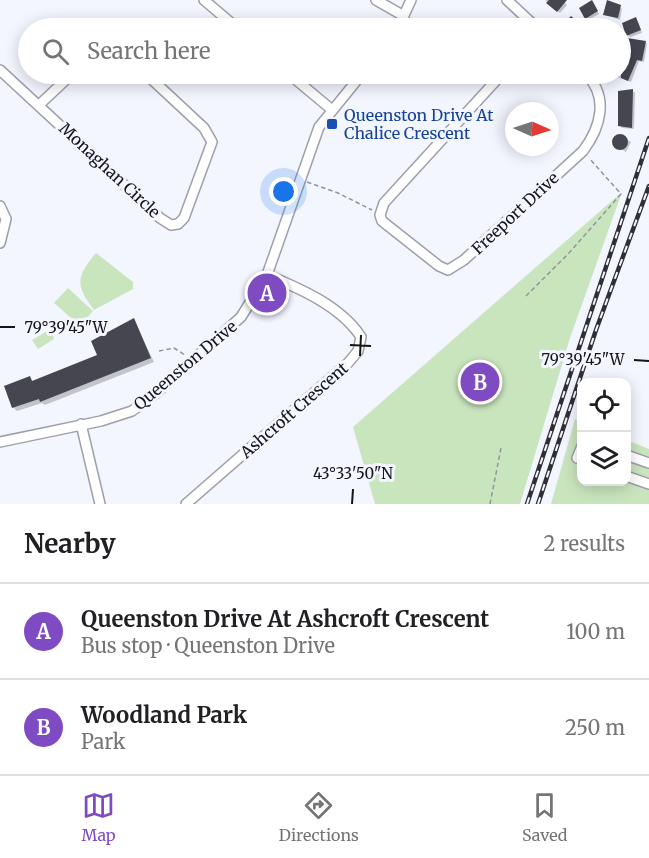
<!DOCTYPE html>
<html lang="en">
<head>
<meta charset="utf-8">
<style>
	:root { --surface:#fff; --page:#f6f6f6; --text:#202124; --muted:#757577; --line:#e0e0e0; --accent:#7f4bc3 }
	body { margin:0; font-family:Merriweather,serif; background:var(--page); color:var(--text) }
	.controls { position:absolute; right:18px; bottom:18px; display:grid; overflow:hidden; border-radius:12px; box-shadow:0 3px 15px #0003 }
	.controls button { width:54px; height:54px; display:grid; place-items:center; padding:0; border:0; border-bottom:2px solid var(--line); background:var(--surface); color:var(--text); font:30px sans-serif }
	.compass { position:absolute; left:505px; top:102px; width:54px; height:54px; border-radius:50%; background:var(--surface); box-shadow:0 3px 15px #0003; rotate:93deg }
	.you { position:absolute; left:284px; top:192px; width:21px; height:21px; margin:-15px; border:4px solid #fff; border-radius:50%; background:#1a73e8; box-shadow:0 0 0 9px #1a73e833 }
	.badge { display:grid; place-items:center; width:39px; height:39px; border-radius:50%; background:var(--accent); color:#fff; font-size:20px; font-weight:700 }
	.pin { position:absolute; translate:-50% -50%; border:3px solid #fff; box-shadow:0 2px 6px #0006 }
	.list { margin:0; padding:0; list-style:none }
	h2 { display:flex; justify-content:space-between; align-items:center; height:78px; margin:0; padding:0 24px; font-size:26px }
	h2 small { font-size:20px; font-weight:400; color:var(--muted) }
	.list li { display:grid; grid-template-columns:39px 1fr auto; gap:18px; align-items:center; box-sizing:border-box; height:96px; padding:0 24px; border-top:2px solid var(--line) }
	.list b { display:block; font-size:22px; white-space:nowrap }
	.list p { margin:0; font-size:20px; white-space:nowrap; color:var(--muted) }
	.list em { font-size:20px; font-style:normal; color:var(--muted) }
	.icon { flex:none; width:33px; height:33px; fill:none; stroke:currentColor; stroke-width:2; stroke-linecap:round; stroke-linejoin:round }
	.map { position:relative; flex:none; width:649px; height:504px; overflow:hidden }
	.search { position:absolute; background:var(--surface); box-shadow:0 3px 15px #0003; left:18px; right:18px; top:18px; height:66px; display:flex; align-items:center; gap:15px; box-sizing:border-box; padding:0 21px; border-radius:33px; color:var(--muted); font-size:22px }
	.sheet { height:270px; background:var(--surface) }
	nav { display:flex; justify-content:space-around; align-items:center; box-sizing:border-box; height:84px; border-top:2px solid var(--line); background:var(--surface); font-size:16px; color:var(--muted) }
	nav a { display:grid; justify-items:center; gap:3px }
	nav .on { color:var(--accent) }
	.map>svg:first-child { display:block }
	.green { fill:#c9e5be }
	.shadow { fill:#0003 }
	.building { fill:#454650 }
	.lines { fill:none; stroke-linecap:round; stroke-linejoin:round }
	.minor-casing { stroke:#9da0ab; stroke-width:12 }
	.path { stroke:#93949c; stroke-width:1.5; stroke-dasharray:4.5 3; stroke-linecap:butt }
	.minor { stroke:#fff; stroke-width:9 }
	.rail-casing { stroke:#2f3035; stroke-width:4.5 }
	.rail { stroke:#f3f5ff; stroke-width:2; stroke-dasharray:7; stroke-linecap:butt }
	.ticks { fill:none; stroke:#141419; stroke-width:2 }
	.transit-dot { fill:#1a4fb4; stroke:#f3f5ff; stroke-width:2 }
	.labels { text-anchor:middle; dominant-baseline:central; stroke-width:6; stroke-linejoin:round; paint-order:stroke }
	.transit-label { font-size:16px; fill:#164399; stroke:#f3f5ff; text-anchor:start }
	.street-label { font-size:16px; fill:#141419; stroke:#f3f5ff }
	.ticks-label { font-size:15px; text-anchor:middle; fill:#141419; stroke:#f3f5ff; stroke-width:6; stroke-linejoin:round; paint-order:stroke }
</style>
</head>
<body>
<div class="map">
<svg width="649" height="504" viewBox="0 0 649 504">
	<rect width="100%" height="100%" fill="#f3f5ff"/>
	<path class="green" d="M622,192L570,338L520,504H375L353,427Z
		M96,253L133,282V289L94,310C75,285 76,277 96,253Z
		M68,288L93,311L80,326L54,303Z
		M47,331L52,332L54,339L38,349L32,340Z
		M575,419L581,422L582,482H626L627,440L649,449V504H551Z"/>
	<path class="shadow" d="M545,0H562L567,5L560,13Z
		M594,5L599,14L588,20L586,18Z
		M620,7L622,9L620,20L605,15Z
		M638,21L642,33L630,37L628,35Z
		M645,42L647,44L644,62L639,61L631,82L615,76L613,74H620V62L626,64Z
		M632,90L635,93L634,129L622,128L620,126Z
		M618,135L631,142L626,152L613,144Z
		M134,320L154,362L45,405L42,403L17,411L13,407L29,378L33,382L99,356Z"/>
	<path class="building" d="M549,0H567L557,12L546,3Z
		M592,0L598,11L585,19L579,8Z
		M607,0L621,5L618,18L603,15Z
		M571,16L581,25L578,28H560Z
		M636,17L641,30L626,36L622,23Z
		M627,38L646,41L642,61L637,60L628,81L621,78V60L625,62Z
		M633,89L632,128L618,126V91Z
		M612 142a8 8 0 1 1 16 0a8 8 0 1 1-16 0Z
		M134,318L151,358L40,402L39,399L12,408L4,386L30,376L32,381L97,355L91,341Z"/>
	<g class="lines">
		<defs>
			<path id="minor" d="M204,0L237,28
				M376,0L404,16
				M507,0L537,28
				M398,28L411,0
				M0,70L160,218L171,225L178,224L184,218L212,142L204,128L146,74
				M289,74L331,109
				M502,74L384,203L380,215L382,221L439,266L448,270L464,260L583,151C601,127 609,97 586,74
				M39,105L72,74
				M0,206L6,219L0,243
				M81,424L100,504
				M0,442L101,421L132,411L154,395L241,317L267,275L319,127L362,74
				M582,446L577,458L582,459
				M626,455L649,463
				M626,476L649,484
				M186,504L348,363L358,351L361,337C341,306 299,288 267,275"/>
		</defs>
		<use href="#minor" class="minor-casing"/>
		<path class="path" d="M307,182L338,193L372,210
			M526,296L569,253L621,194L589,158
			M159,351L174,348L185,355
			M490,504L501,448"/>
		<use href="#minor" class="minor"/>
		<defs>
			<path id="rail" d="M527,504L649,138
				M538,504L596,330L649,186"/>
		</defs>
		<use href="#rail" class="rail-casing"/>
		<use href="#rail" class="rail"/>
	</g>
	<path class="ticks" d="M0,327H15M350,345L371,346M360,356L361,335M634,360L649,361M352,504L353,489"/>
	<rect class="transit-dot" x="326" y="118" width="12" height="12" rx="3"/>
	<g class="labels">
		<g class="transit-label">
			<text x="344" y="115">Queenston Drive At<tspan x="344" dy="18">Chalice Crescent</tspan></text>
		</g>
		<g class="street-label">
			<text transform="translate(110 170) rotate(43)">Monaghan Circle</text>
			<text transform="translate(515 213) rotate(-43)">Freeport Drive</text>
			<text transform="translate(185 365) rotate(-40)">Queenston Drive</text>
			<text transform="translate(294 410) rotate(-41)">Ashcroft Crescent</text>
		</g>
	</g>
	<g class="ticks-label">
		<text x="66" y="333">79°39'45"W</text>
		<text x="583" y="365">79°39'45"W</text>
		<text x="353" y="479">43°33'50"N</text>
	</g>
</svg>
<div class="controls">
<button><svg class="icon" aria-label="locate" viewBox="0 0 24 24"><circle cx="12" cy="12" r="6"/><path d="M12 2v4M12 18v4M2 12h4M18 12h4"/></svg></button>
<button><svg class="icon" aria-label="layers" viewBox="0 0 24 24"><path d="M12 4l9 5-9 5-9-5zM3 14l9 5 9-5"/></svg></button>
</div>
<svg class="compass" viewBox="-18 -18 36 36"><path d="M0-13l5 13h-10z" fill="#e53935"/><path d="M0 13l5-13h-10z" fill="#757577"/></svg>
<div class="you"></div>
<div class="pin badge" style="left:267px;top:293px">A</div>
<div class="pin badge" style="left:480px;top:382px">B</div>
<div class="search"><svg class="icon" aria-label="search" viewBox="0 0 24 24"><circle cx="10" cy="10" r="6"/><path d="M15 15l6 6"/></svg>Search here</div>
</div>
<section class="sheet">
<h2>Nearby<small>2 results</small></h2>
<ul class="list">
<li><span class="badge">A</span><div><b>Queenston Drive At Ashcroft Crescent</b><p>Bus stop · Queenston Drive</p></div><em>100 m</em></li>
<li><span class="badge">B</span><div><b>Woodland Park</b><p>Park</p></div><em>250 m</em></li>
</ul>
</section>
<nav>
<a class="on"><svg class="icon" aria-label="map" viewBox="0 0 24 24"><path d="M3 6l6-2 6 2 6-2v14l-6 2-6-2-6 2zM9 4v14M15 6v14"/></svg>Map</a>
<a><svg class="icon" aria-label="directions" viewBox="0 0 24 24"><path d="M12 3l9 9-9 9-9-9zM9 14v-3h6M13 9l2 2-2 2"/></svg>Directions</a>
<a><svg class="icon" aria-label="saved" viewBox="0 0 24 24"><path d="M7 4h10v16l-5-4-5 4z"/></svg>Saved</a>
</nav>
</body>
</html>
